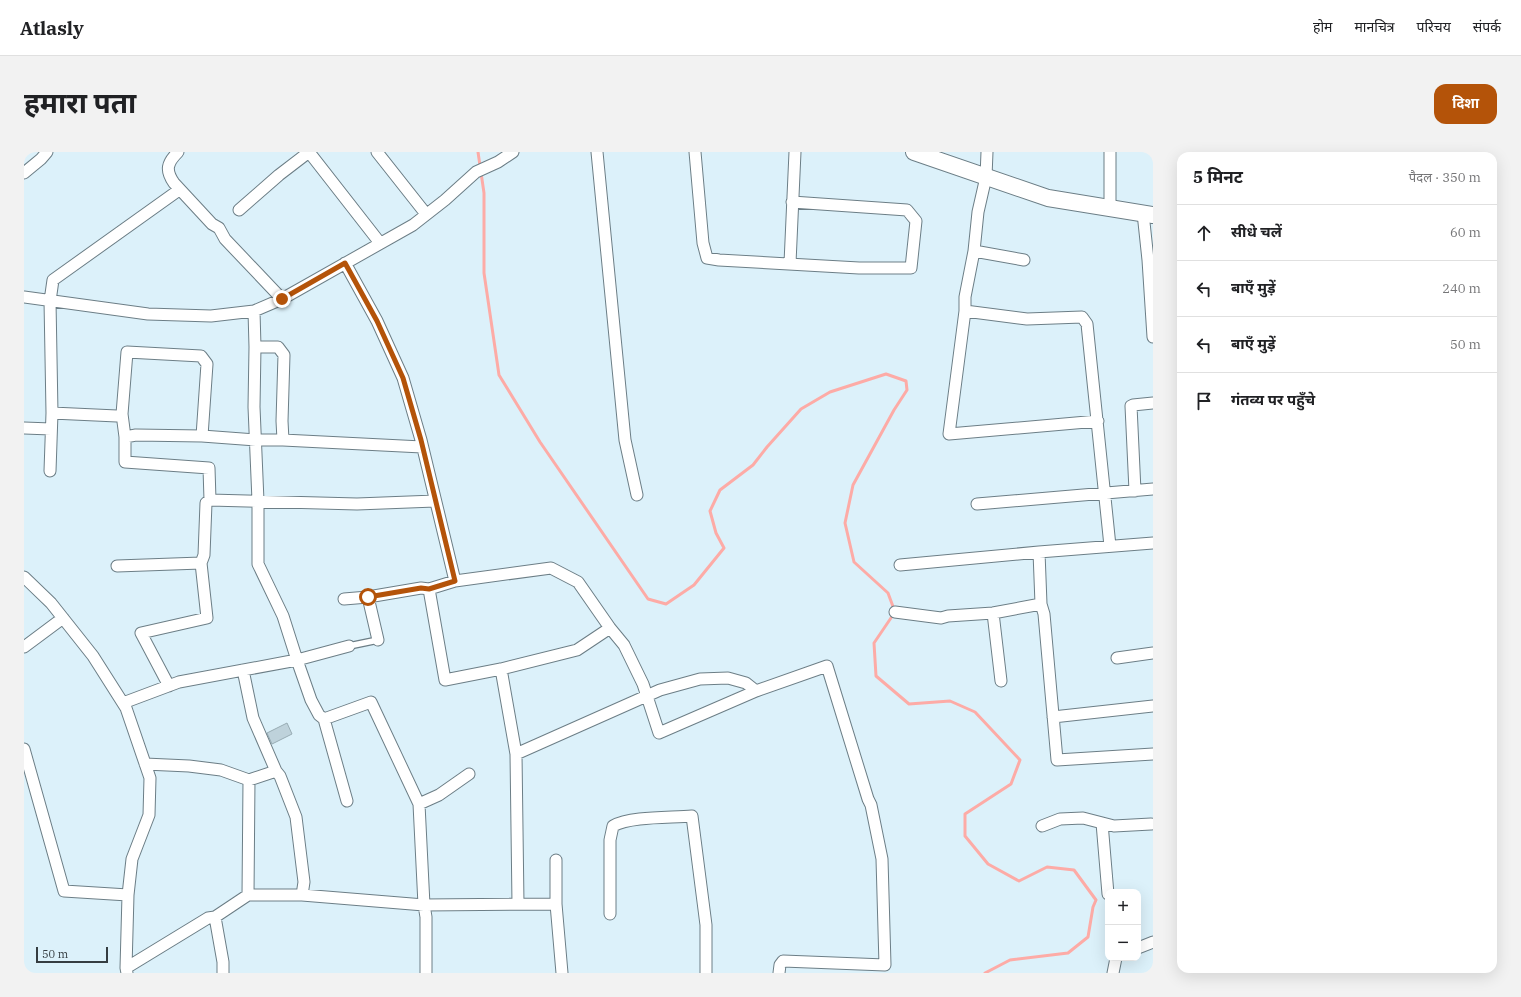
<!DOCTYPE html>
<html lang="hi">
<head>
<meta charset="utf-8">
<style>
	:root { --surface:#fff; --page:#f2f2f2; --text:#202124; --muted:#757577; --line:#e0e0e0; --accent:#b45309 }
	body { margin:0; font-family:"IBM Plex Serif","Noto Sans Devanagari",serif; background:var(--page); color:var(--text) }
	.controls { position:absolute; right:12px; bottom:12px; display:grid; overflow:hidden; border-radius:8px; box-shadow:0 4px 16px #0002 }
	.controls button { width:36px; height:36px; display:grid; place-items:center; padding:0; border:0; border-bottom:1px solid var(--line); background:var(--surface); color:var(--text); font:20px sans-serif }
	.scale { position:absolute; left:12px; bottom:10px; width:72px; box-sizing:border-box; padding-left:4px; border:2px solid #353d41; border-top:0; font-size:11px; line-height:14px; white-space:nowrap; color:#353d41; -webkit-text-stroke:3px #dcf1fa; paint-order:stroke }
	.stop { position:absolute; width:12px; height:12px; margin:-9px; border:3px solid #b45309; border-radius:50%; background:#fff }
	.stop.end { background:#b45309; border-color:#fff; box-shadow:0 1px 4px #0008 }
	.list { margin:0; padding:0; list-style:none }
	h2 { display:flex; justify-content:space-between; align-items:center; height:52px; margin:0; padding:0 16px; font-size:17px }
	h2 small { font-size:13px; font-weight:400; color:var(--muted) }
	.list li { display:grid; grid-template-columns:26px 1fr auto; gap:12px; align-items:center; box-sizing:border-box; height:56px; padding:0 16px; border-top:1px solid var(--line) }
	.list b { display:block; font-size:15px; white-space:nowrap }
	.list em { font-size:13px; font-style:normal; color:var(--muted) }
	.icon { flex:none; width:22px; height:22px; fill:none; stroke:currentColor; stroke-width:2; stroke-linecap:round; stroke-linejoin:round }
	.map { position:relative; flex:none; width:1129px; height:821px; overflow:hidden; border-radius:12px }
	header { display:flex; align-items:center; gap:24px; box-sizing:border-box; height:56px; padding:0 20px; background:var(--surface); border-bottom:1px solid var(--line) }
	header strong { font-size:19px }
	nav { display:flex; gap:22px; margin-inline-start:auto; font-size:14px }
	.intro { display:flex; align-items:center; justify-content:space-between; box-sizing:border-box; height:96px; padding:0 24px }
	h1 { margin:0; font-size:28px }
	.button { padding:10px 18px; border-radius:12px; background:var(--accent); color:#fff; font-size:14px; font-weight:700 }
	main { display:flex; gap:24px; padding:0 24px }
	aside { flex:1; background:var(--surface); border-radius:12px; box-shadow:0 4px 16px #0002 }
	.map>svg:first-child { display:block }
	.lines { fill:none; stroke-linecap:round; stroke-linejoin:round }
	.stream { stroke:#fdaba6; stroke-width:3 }
	.building { fill:#bed2db; stroke:#98acb4 }
	.lane-casing { stroke:#6c7e86; stroke-width:8 }
	.street-casing { stroke:#6c7e86; stroke-width:13 }
	.secondary-casing { stroke:#6c7e86; stroke-width:18 }
	.lane { stroke:#fff; stroke-width:5.5 }
	.street { stroke:#fff; stroke-width:11 }
	.secondary { stroke:#fff; stroke-width:16 }
	.route { stroke:#b45309; stroke-width:5 }
</style>
</head>
<body>
<header>
<strong>Atlasly</strong>
<nav><a>होम</a><a>मानचित्र</a><a>परिचय</a><a>संपर्क</a></nav>
</header>
<div class="intro"><h1>हमारा पता</h1><a class="button">दिशा</a></div>
<main>
<div class="map">
<svg width="1129" height="821" viewBox="0 0 1129 821">
	<rect width="100%" height="100%" fill="#dcf1fa"/>
	<g class="lines">
		<path class="stream" d="M454,0L460,41V121L475,223L516,290L624,447L642,452L670,433L700,396L692,381L686,359L696,338L729,313L743,295L777,257L806,240L862,222L882,229L883,238L870,258L829,333L821,371L830,410L864,441L871,460L850,491L852,524L885,552L926,549L951,560L996,608L987,632L941,662V684L964,712L995,729L1023,715L1050,718L1072,748L1069,755L1064,785L1044,801L986,808L961,821"/>
	</g>
	<path class="building" d="M263,571L268,582L248,592L243,581Z"/>
	<g class="lines">
		<defs>
			<path id="lane" d="M325,494L354,488"/>
			<path id="street" d="M154,0C143,11 141,18 150,31L188,72L195,76L201,87L258,147
				M285,0L356,91
				M353,0L402,62
				M573,0L601,288L613,343
				M671,0L679,91L683,106L695,108L835,116H887L892,69L883,58L768,50
				M963,0L962,25L954,60L950,99L941,145V159L925,282L1074,269
				M0,21L17,7L23,0
				M1086,56V0
				M215,58L255,23L285,0
				M1119,61L1124,108L1129,185
				M950,99L1000,108
				M321,111L353,169L379,226L397,288L431,429
				M766,111L771,0
				M0,145L124,162L187,164L230,159L258,147L389,73L421,48L452,20L474,10L489,0
				M230,159L231,195L230,255L234,349V412L259,464L273,508L287,548L295,563L300,567L323,649
				M941,159L1003,167L1058,165L1063,172L1086,394
				M231,195H254L260,203L258,269L259,288
				M28,261L93,264L98,262
				M0,276L27,277
				M178,284L183,212L177,204L103,200L98,262L101,285V310L185,316L186,348
				M101,285L112,283L178,284L232,288H259L398,295
				M26,319L28,261L26,149L29,128L155,38
				M1111,339L1107,254L1109,253L1129,251
				M953,352L1129,337
				M1015,400L1017,452L1020,462L1033,608L1129,602
				M876,413L1015,400L1129,391
				M93,414L177,411
				M0,425L27,451L69,504L102,556L126,626L125,663L108,707L104,743L102,816L103,821
				M405,437L421,528L477,517L553,498L586,476
				M344,445L354,488
				M320,447L344,445L397,436L405,437L431,429L527,416L554,430L586,476L600,493L619,532L635,581L732,539L803,514L844,647L847,653L858,707L861,813L759,809L756,813L755,821
				M871,460L917,466L924,464L969,461L1017,452
				M969,461L977,529
				M0,495L39,466
				M1093,506L1129,501
				M477,517L492,602L636,538L676,527L704,526L722,531L732,539
				M219,518L229,566L252,619L256,624L272,665L280,730L278,743
				M145,534L117,481L183,466L177,411L180,403L182,351L186,348L333,352L411,349
				M99,551L155,530L273,508L325,494
				M1029,565L1129,554
				M300,567L347,550L395,652L415,643L445,622
				M0,597L40,739L104,743
				M492,602L494,752
				M121,612L165,614L197,618L225,628L252,619
				M395,652L400,753L402,765V821
				M1078,671L1084,742
				M1018,674L1036,667L1059,666L1090,674L1127,672
				M532,708V752L538,821
				M224,743L225,628
				M586,762V688L589,674C607,664 647,666 668,664L682,773V821
				M191,765L199,810V821
				M1114,796L1129,790
				M102,816L184,766L191,765L224,743H278L400,753L532,752
				M1089,821L1092,806"/>
			<path id="secondary" d="M890,0L1024,46L1129,63"/>
		</defs>
		<use href="#lane" class="lane-casing"/>
		<use href="#street" class="street-casing"/>
		<use href="#secondary" class="secondary-casing"/>
		<use href="#lane" class="lane"/>
		<use href="#street" class="street"/>
		<use href="#secondary" class="secondary"/>
	</g>
	<g class="lines">
		<path class="route" d="M258,147L321,111L353,169L379,226L397,288L431,429L405,437L397,436L344,445"/>
	</g>
</svg>
<div class="controls">
<button>+</button>
<button>−</button>
</div>
<div class="scale">50 m</div>
<div class="stop" style="left:344px;top:445px"></div>
<div class="stop end" style="left:258px;top:147px"></div>
</div>
<aside>
<h2>5 मिनट<small>पैदल · 350 m</small></h2>
<ul class="list">
<li><svg class="icon" aria-label="ahead" viewBox="0 0 24 24"><path d="M12 20V5M6 11l6-6 6 6"/></svg><div><b>सीधे चलें</b></div><em>60 m</em></li>
<li><svg class="icon" aria-label="left" viewBox="0 0 24 24"><path d="M17 20v-9H6M10 6l-5 5 5 5"/></svg><div><b>बाएँ मुड़ें</b></div><em>240 m</em></li>
<li><svg class="icon" aria-label="left" viewBox="0 0 24 24"><path d="M17 20v-9H6M10 6l-5 5 5 5"/></svg><div><b>बाएँ मुड़ें</b></div><em>50 m</em></li>
<li><svg class="icon" aria-label="arrive" viewBox="0 0 24 24"><path d="M6 21V4h12l-3 4 3 4H6"/></svg><div><b>गंतव्य पर पहुँचे</b></div></li>
</ul>
</aside>
</main>
</body>
</html>
